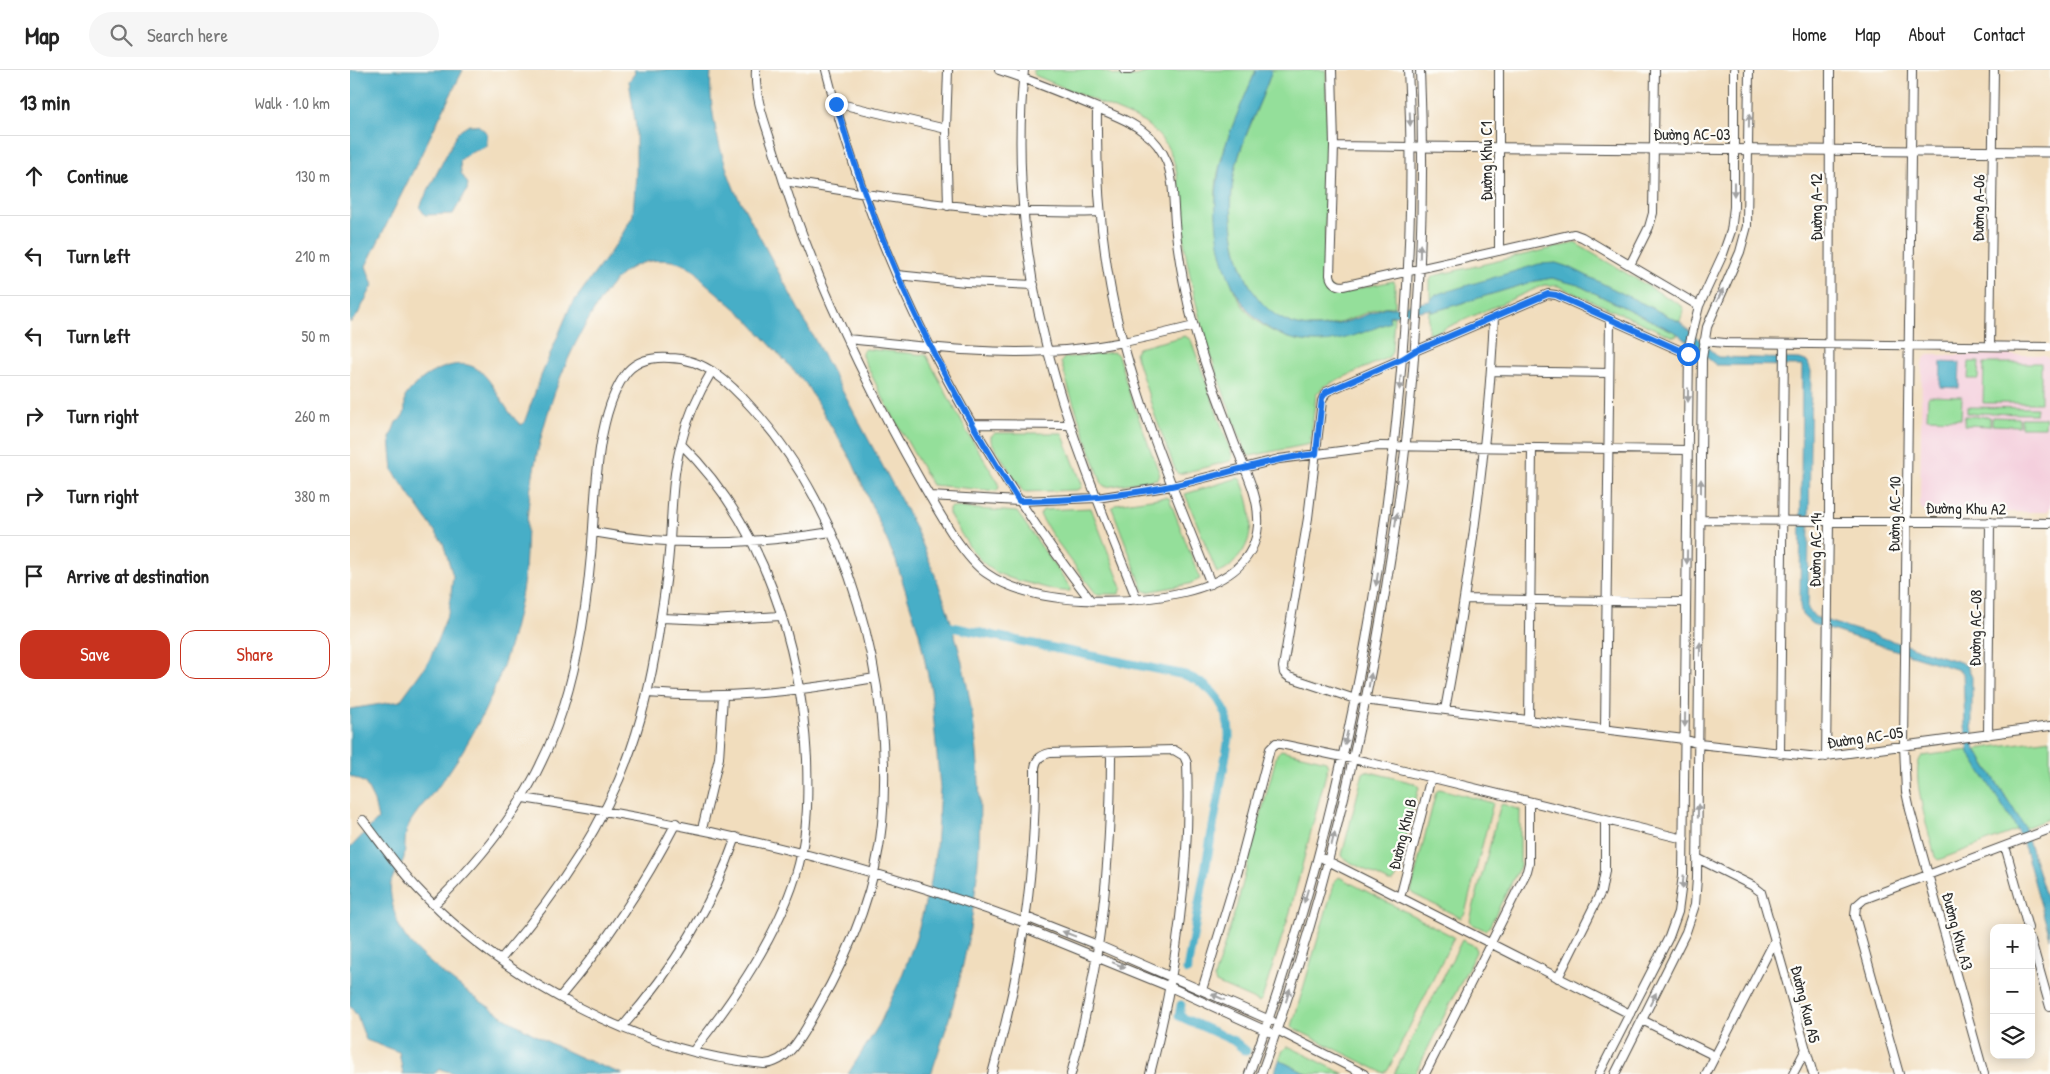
<!DOCTYPE html>
<html lang="en">
<head>
<meta charset="utf-8">
<style>
	:root { --surface:#fff; --page:#f6f6f6; --text:#222; --muted:#767676; --line:#e0e0e0; --accent:#c8321e }
	body { margin:0; font-family:"Patrick Hand",sans-serif; background:var(--page); color:var(--text) }
	.controls { position:absolute; right:15px; bottom:15px; display:grid; overflow:hidden; border-radius:10px; box-shadow:0 2px 12px #0003 }
	.controls button { width:45px; height:45px; display:grid; place-items:center; padding:0; border:0; border-bottom:1px solid var(--line); background:var(--surface); color:var(--text); font:25px sans-serif }
	.stop { position:absolute; width:15px; height:15px; margin:-11px; border:4px solid #1a73e8; border-radius:50%; background:#fff }
	.stop.end { background:#1a73e8; border-color:#fff; box-shadow:0 1px 5px #0008 }
	.list { margin:0; padding:0; list-style:none }
	h2 { display:flex; justify-content:space-between; align-items:center; height:65px; margin:0; padding:0 20px; font-size:21px }
	h2 small { font-size:16px; font-weight:400; color:var(--muted) }
	.list li { display:grid; grid-template-columns:32px 1fr auto; gap:15px; align-items:center; box-sizing:border-box; height:80px; padding:0 20px; border-top:1px solid var(--line) }
	.list b { display:block; font-size:19px; white-space:nowrap }
	.list em { font-size:16px; font-style:normal; color:var(--muted) }
	.actions { display:flex; gap:10px; padding:15px 20px }
	.actions a { flex:1; padding:11px 0; border:1px solid var(--accent); border-radius:15px; text-align:center; font-size:18px; color:var(--accent) }
	.actions .main { background:var(--accent); color:#fff }
	.icon { flex:none; width:28px; height:28px; fill:none; stroke:currentColor; stroke-width:2; stroke-linecap:round; stroke-linejoin:round }
	.map { position:relative; flex:none; width:1700px; height:1004px; overflow:hidden }
	header { display:flex; align-items:center; gap:30px; box-sizing:border-box; height:70px; padding:0 25px; background:var(--surface); border-bottom:1px solid var(--line) }
	header strong { font-size:24px }
	nav { display:flex; gap:28px; margin-inline-start:auto; font-size:18px }
	.search { width:350px; height:45px; background:var(--page); display:flex; align-items:center; gap:12px; box-sizing:border-box; padding:0 18px; border-radius:28px; color:var(--muted); font-size:19px }
	main { display:flex }
	aside { flex:1; background:var(--surface) }
	.map>svg:first-child { display:block }
	.built { fill:#f4cfdd }
	.green { fill:#94df9a; stroke:#608562 }
	.water { fill:#47aec7; stroke:#396c79 }
	.lines { fill:none; stroke-linecap:round; stroke-linejoin:round }
	.canal { stroke:#47aec7; stroke-width:9 }
	.minor-casing { stroke:#494641; stroke-width:10 }
	.tertiary-casing { stroke:#494641; stroke-width:11 }
	.minor { stroke:#fff; stroke-width:8 }
	.tertiary { stroke:#fff; stroke-width:9 }
	.oneway { fill:#a0a0a0 }
	.route { stroke:#1a73e8; stroke-width:6 }
	.labels { text-anchor:middle; dominant-baseline:central; stroke-width:4.5; stroke-linejoin:round; paint-order:stroke }
	.street-label { font-size:16px; fill:#2b2b2b; stroke:#fdfcf7 }
</style>
</head>
<body>
<header>
<strong>Map</strong>
<div class="search"><svg class="icon" aria-label="search" viewBox="0 0 24 24"><circle cx="10" cy="10" r="6"/><path d="M15 15l6 6"/></svg>Search here</div>
<nav><a>Home</a><a>Map</a><a>About</a><a>Contact</a></nav>
</header>
<main>
<aside>
<h2>13 min<small>Walk · 1.0 km</small></h2>
<ul class="list">
<li><svg class="icon" aria-label="ahead" viewBox="0 0 24 24"><path d="M12 20V5M6 11l6-6 6 6"/></svg><div><b>Continue</b></div><em>130 m</em></li>
<li><svg class="icon" aria-label="left" viewBox="0 0 24 24"><path d="M17 20v-9H6M10 6l-5 5 5 5"/></svg><div><b>Turn left</b></div><em>210 m</em></li>
<li><svg class="icon" aria-label="left" viewBox="0 0 24 24"><path d="M17 20v-9H6M10 6l-5 5 5 5"/></svg><div><b>Turn left</b></div><em>50 m</em></li>
<li><svg class="icon" aria-label="right" viewBox="0 0 24 24"><path d="M7 20v-9h11M14 6l5 5-5 5"/></svg><div><b>Turn right</b></div><em>260 m</em></li>
<li><svg class="icon" aria-label="right" viewBox="0 0 24 24"><path d="M7 20v-9h11M14 6l5 5-5 5"/></svg><div><b>Turn right</b></div><em>380 m</em></li>
<li><svg class="icon" aria-label="arrive" viewBox="0 0 24 24"><path d="M6 21V4h12l-3 4 3 4H6"/></svg><div><b>Arrive at destination</b></div></li>
</ul>
<div class="actions"><a class="main">Save</a><a>Share</a></div>
</aside>
<div class="map">
<svg width="1700" height="1004" viewBox="0 0 1700 1004">
	<rect width="100%" height="100%" fill="#fdfcf7"/>
	<filter id="ink" filterUnits="userSpaceOnUse"><feTurbulence type="fractalNoise" baseFrequency=".02" numOctaves="2"/><feDisplacementMap in="SourceGraphic" scale="10" xChannelSelector="R" yChannelSelector="G"/><feConvolveMatrix kernelMatrix="1 2 1 2 8 2 1 2 1" color-interpolation-filters="sRGB"/></filter>
	<filter id="wash" filterUnits="userSpaceOnUse"><feTurbulence type="fractalNoise" baseFrequency=".0096" numOctaves="4" result="noise"/><feDisplacementMap in="SourceGraphic" scale="20" xChannelSelector="R" yChannelSelector="G"/><feGaussianBlur stdDeviation="1.12" result="paint"/><feColorMatrix in="noise" values="0 0 0 0 0 0 0 0 0 0 0 0 0 0 0 0 0 1.4 0 .05"/><feComposite in="paint" operator="in"/></filter>
	<g filter="url(#wash)">
		<rect width="100%" height="100%" fill="#f1ddbd"/>
		<path class="built" d="M1579,285H1694L1698,287L1700,290V437L1697,442H1576L1572,440L1570,435L1572,294L1575,287Z"/>
		<path class="green" d="M683,0H749L765,5L781,7L805,0H906C893,33 875,68 868,103C862,135 869,158 876,189C879,199 880,212 885,222C903,262 949,279 990,269C1007,265 1024,257 1040,251L1039,247L1044,246L1042,282L1039,287L974,316L966,325L960,374L900,386L896,383C873,323 851,264 839,201C834,178 832,153 830,129C828,117 828,104 824,92C818,73 805,59 788,49L684,5Z
			M922,0H976L977,87L974,206C975,215 982,221 991,222L1043,211L1045,214V237C1041,237 1037,236 1033,237C1008,244 989,258 960,257C890,253 873,155 885,100C893,66 911,34 922,0Z
			M1225,173L1332,236L1334,240L1330,252L1221,198L1206,193L1080,231V210L1083,206Z
			M1202,208L1228,215L1327,263V266H1321L1208,216L1194,215L1084,263H1078L1079,239L1082,242L1185,211Z
			M835,266L841,270L883,388L880,391L829,404L826,402L804,343L785,283L788,278Z
			M516,279L576,285L617,362L648,412L649,417L647,421L582,415L537,336L512,286V282Z
			M764,282L768,285L780,325L810,405L807,409L756,417L752,414L720,323L711,292L714,288Z
			M1619,292H1629L1628,309H1618Z
			M1634,293H1691V333H1633Z
			M1578,326L1612,327L1611,349L1577,348Z
			M1617,337L1687,338L1686,344L1617,343Z
			M1615,346L1640,347V356L1614,355Z
			M1642,347L1669,348V356L1642,355Z
			M1671,348H1696L1695,357H1671Z
			M645,363H712L732,414L731,418L727,420L673,422L641,371V366Z
			M888,408L891,410C902,437 908,467 886,490C881,496 875,502 867,503L835,424Z
			M815,427L819,428L850,509L839,514L797,522L793,519L762,438L766,434Z
			M602,437L667,442L720,517V521C710,522 696,518 686,515C675,512 662,510 652,505C626,494 613,466 599,444V439Z
			M741,438L772,518L769,524H746L702,465L690,445L693,440Z
			M1700,669V748L1675,758L1626,679Z
			M931,680L976,691L978,696L940,842L912,929L909,932L866,913L864,908L887,835L927,684Z
			M1619,680L1668,760L1588,790L1585,787C1581,769 1558,699 1572,686Z
			M1016,701L1064,713L1069,717L1046,808L1043,812H1039L994,789L992,785L1013,703Z
			M1090,719L1143,733L1115,843L1111,848L1063,824L1061,821L1086,722Z
			M1152,734L1170,740V796L1139,857L1135,860L1122,854L1120,850L1150,737Z
			M989,807L1104,867L1038,1000L1034,1003L945,959L942,956L985,811Z
			M1112,870L1125,876L1126,882L1065,1004H1044Z
			M936,977H940L994,1004H957L929,990L933,980Z"/>
		<path class="water" d="M0,0H113L16,196L23,215L7,246L0,253Z
			M284,0H361C358,40 370,84 385,121L559,445C634,600 649,758 606,924C599,951 590,978 581,1004H498L529,955L551,908L566,868L581,811L586,778L590,718L581,620L569,563L546,491L502,391L456,314L394,246L353,211C343,192 316,187 296,192C269,198 256,221 243,242C208,299 188,364 179,430C176,453 177,477 175,500C171,537 161,575 148,610C134,646 114,682 91,713C81,726 69,738 61,751C53,763 56,776 54,788C52,795 47,800 43,807C37,818 43,836 46,848C54,873 76,889 95,905C148,947 209,982 273,1004H106L90,999L84,1004H53L49,982L16,970L7,946L0,936V778L28,749L24,731L15,713L0,706V639L50,631L79,591L99,541L103,506L93,473L43,401L40,368L46,352C58,346 54,339 55,327C64,314 75,305 90,299C140,279 141,328 171,355L174,353L191,306L220,237L269,170L283,145L286,103V57L279,11L285,3Z
			M906,0H922C910,37 889,72 883,111C875,164 893,251 959,257C985,259 1011,247 1035,237L1042,238L1080,231L1085,225L1189,194L1206,193L1221,198L1330,252L1368,287L1450,289L1458,292L1461,301L1458,539L1465,547L1610,592L1617,596L1622,607V655L1625,678L1674,756L1700,840V868L1675,779L1667,759L1619,683L1615,656L1613,603L1609,600L1462,554L1452,545L1450,536L1452,296L1366,295L1327,263L1228,215L1202,208L1185,211L1082,242L1081,239L1039,246L1040,252C1017,261 993,272 968,272C887,273 859,181 867,115C871,75 891,37 906,0Z
			M119,55H128L137,63V76C126,82 118,81 110,91L111,103L118,114L117,120L103,144L75,145L70,138L72,132L108,62Z
			M1591,292L1610,293L1609,318L1590,317Z
			M929,990L957,1004H930L925,1002Z"/>
		<g class="lines">
			<path class="canal" d="M592,555L835,605C864,616 880,638 879,668L837,900
				M831,935L829,946L884,971L896,981"/>
		</g>
	</g>
	<g filter="url(#ink)">
		<g class="lines">
			<defs>
				<path id="minor" d="M406,0C404,28 417,58 425,84C460,200 513,310 573,415C588,440 612,486 636,503C684,537 779,535 834,522C869,514 905,496 908,455C910,427 894,398 884,372C868,329 851,287 840,242C834,216 829,190 826,163C823,140 825,114 817,92C812,80 805,70 795,63C782,52 766,46 750,39C717,25 684,11 649,0
					M476,0C525,194 620,373 741,531
					M598,0L596,59L598,136
					M674,0C664,102 676,209 705,307C727,383 758,456 787,530
					M774,0H780
					M982,0L984,76L980,205C981,212 986,216 993,216L1224,164L1232,167L1349,236
					M1562,0L1554,675L1556,722L1560,740L1634,1004
					M486,33L596,59
					M747,38C746,111 751,185 769,257C791,345 828,430 861,514
					M984,76L1061,77
					M434,111C539,128 643,146 750,142
					M1149,181V0
					M1280,195L1299,157L1303,143L1305,0
					M547,205L616,212L684,215
					M497,269C563,275 631,285 698,281C748,279 796,268 844,256
					M1354,271L1375,273L1700,277
					M1640,276L1644,0
					M1338,284L1206,225L1198,224L1065,281L1052,289L976,322L972,331L958,448L933,597L934,603L939,607L1005,629L1334,669L1349,674L1469,687L1700,656
					M1142,301L1259,303
					M622,354L720,355
					M331,374C413,454 451,576 457,689C458,724 458,760 449,794C432,860 386,927 344,980
					M580,426L669,431L747,428L822,416L929,389L1029,376L1338,380
					M1351,450L1700,453
					M243,462C323,477 401,475 481,462
					M1115,529L1336,532
					M311,548L361,550L430,546
					M297,623C376,630 448,621 525,608
					M1095,640C1119,510 1138,379 1144,247
					M1179,650L1182,378
					M1255,659L1260,249
					M1638,665L1640,452
					M1430,684L1434,274
					M1476,687L1479,450L1480,0
					M173,728C344,753 513,793 675,853
					M13,750C31,773 48,798 68,819C151,908 291,984 414,994C441,993 455,959 467,939C500,882 526,820 532,754C545,615 498,444 403,339C381,314 355,288 319,288C301,287 284,291 274,306C244,351 246,432 241,485C236,542 227,602 207,656C181,727 137,783 84,835
					M352,759L369,688L373,626
					M1655,776L1678,858
					M1347,788L1403,816L1411,822L1463,1004
					M974,789L1280,944
					M1050,828L1081,707
					M676,847L750,876L922,951
					M675,858L820,917L919,962
					M1681,870L1700,937
					M150,890C204,828 254,757 281,679C296,636 305,591 311,546C315,522 318,496 320,471C322,439 322,406 331,374C337,348 348,324 362,301
					M1208,908L1251,822L1255,801V750
					M852,920L888,801L920,679L926,673L1017,692L1334,769
					M210,927C255,874 294,815 326,753
					M1292,950L1365,986
					M272,957C322,901 361,839 386,767
					M927,960L1014,1004
					M642,1004C671,904 686,802 685,698C686,688 692,685 700,683L824,680L834,686L837,693C841,795 826,906 800,1004
					M721,1004C751,895 761,795 761,682
					M899,1004C980,785 1028,555 1049,323C1059,216 1064,108 1058,0
					M911,1004C975,831 1017,649 1044,466C1066,312 1077,155 1070,0
					M1075,1004L1177,801L1179,793V732
					M1249,1004L1319,867L1328,842L1333,805L1339,276L1349,236L1373,184L1381,161L1384,137V0
					M1265,1004L1336,862L1345,835L1347,808L1352,288L1357,257L1390,182L1397,156L1399,0
					M1356,1004L1425,870
					M1443,1004L1456,979
					M1549,1004L1505,846L1506,836L1514,829L1700,759"/>
				<path id="tertiary" d="M1061,77L1700,82"/>
			</defs>
			<use href="#minor" class="minor-casing"/>
			<use href="#tertiary" class="tertiary-casing"/>
			<use href="#minor" class="minor"/>
			<use href="#tertiary" class="tertiary"/>
		</g>
		<defs><path id="oneway-solid" d="M-6-.8H1V-3.2L6.5 0L1 3.2V.8H-6Z" transform="scale(1.25)"/></defs>
		<g class="oneway">
			<use href="#oneway-solid" transform="translate(1060 49) rotate(88)"/>
			<use href="#oneway-solid" transform="translate(1399 51) rotate(-89)"/>
			<use href="#oneway-solid" transform="translate(1384 119) rotate(90)"/>
			<use href="#oneway-solid" transform="translate(1070 181) rotate(-89)"/>
			<use href="#oneway-solid" transform="translate(1370 225) rotate(-64)"/>
			<use href="#oneway-solid" transform="translate(1050 313) rotate(95)"/>
			<use href="#oneway-solid" transform="translate(1338 325) rotate(90)"/>
			<use href="#oneway-solid" transform="translate(1351 416) rotate(-90)"/>
			<use href="#oneway-solid" transform="translate(1046 450) rotate(-82)"/>
			<use href="#oneway-solid" transform="translate(1337 487) rotate(91)"/>
			<use href="#oneway-solid" transform="translate(1027 509) rotate(99)"/>
			<use href="#oneway-solid" transform="translate(1350 579) rotate(-89)"/>
			<use href="#oneway-solid" transform="translate(1020 610) rotate(-80)"/>
			<use href="#oneway-solid" transform="translate(1335 650) rotate(91)"/>
			<use href="#oneway-solid" transform="translate(996 668) rotate(103)"/>
			<use href="#oneway-solid" transform="translate(1348 741) rotate(-89)"/>
			<use href="#oneway-solid" transform="translate(983 769) rotate(-76)"/>
			<use href="#oneway-solid" transform="translate(1333 812) rotate(95)"/>
			<use href="#oneway-solid" transform="translate(956 826) rotate(106)"/>
			<use href="#oneway-solid" transform="translate(719 864) rotate(-159)"/>
			<use href="#oneway-solid" transform="translate(769 895) rotate(22)"/>
			<use href="#oneway-solid" transform="translate(938 925) rotate(-73)"/>
			<use href="#oneway-solid" transform="translate(868 927) rotate(-156)"/>
			<use href="#oneway-solid" transform="translate(1303 929) rotate(-63)"/>
		</g>
	</g>
	<g class="lines" filter="url(#ink)">
		<path class="route" d="M486,34C528,178 588,305 669,431C720,431 771,426 821,416C870,406 916,389 966,384L972,328L976,322L1052,289L1065,281L1198,224L1206,225L1338,284"/>
	</g>
	<g class="labels">
		<g class="street-label">
			<text x="1342" y="64">Đường AC-03</text>
			<text transform="translate(1136 91) rotate(-90)">Đường Khu C1</text>
			<text transform="translate(1466 137) rotate(-90)">Đường A-12</text>
			<text transform="translate(1628 138) rotate(-89)">Đường A-06</text>
			<text transform="translate(1616 438) rotate(1)">Đường Khu A2</text>
			<text transform="translate(1544 444) rotate(-89)">Đường AC-10</text>
			<text transform="translate(1465 480) rotate(-89)">Đường AC-14</text>
			<text transform="translate(1625 558) rotate(-89)">Đường AC-08</text>
			<text transform="translate(1515 667) rotate(-8)">Đường AC-05</text>
			<text transform="translate(1052 764) rotate(-76)">Đường Khu B</text>
			<text transform="translate(1608 861) rotate(75)">Đường Khu A3</text>
			<text transform="translate(1456 934) rotate(76)">Đường Kua A5</text>
		</g>
	</g>
</svg>
<div class="controls">
<button>+</button>
<button>−</button>
<button><svg class="icon" aria-label="layers" viewBox="0 0 24 24"><path d="M12 4l9 5-9 5-9-5zM3 14l9 5 9-5"/></svg></button>
</div>
<div class="stop" style="left:1338px;top:284px"></div>
<div class="stop end" style="left:486px;top:34px"></div>
</div>
</main>
</body>
</html>
